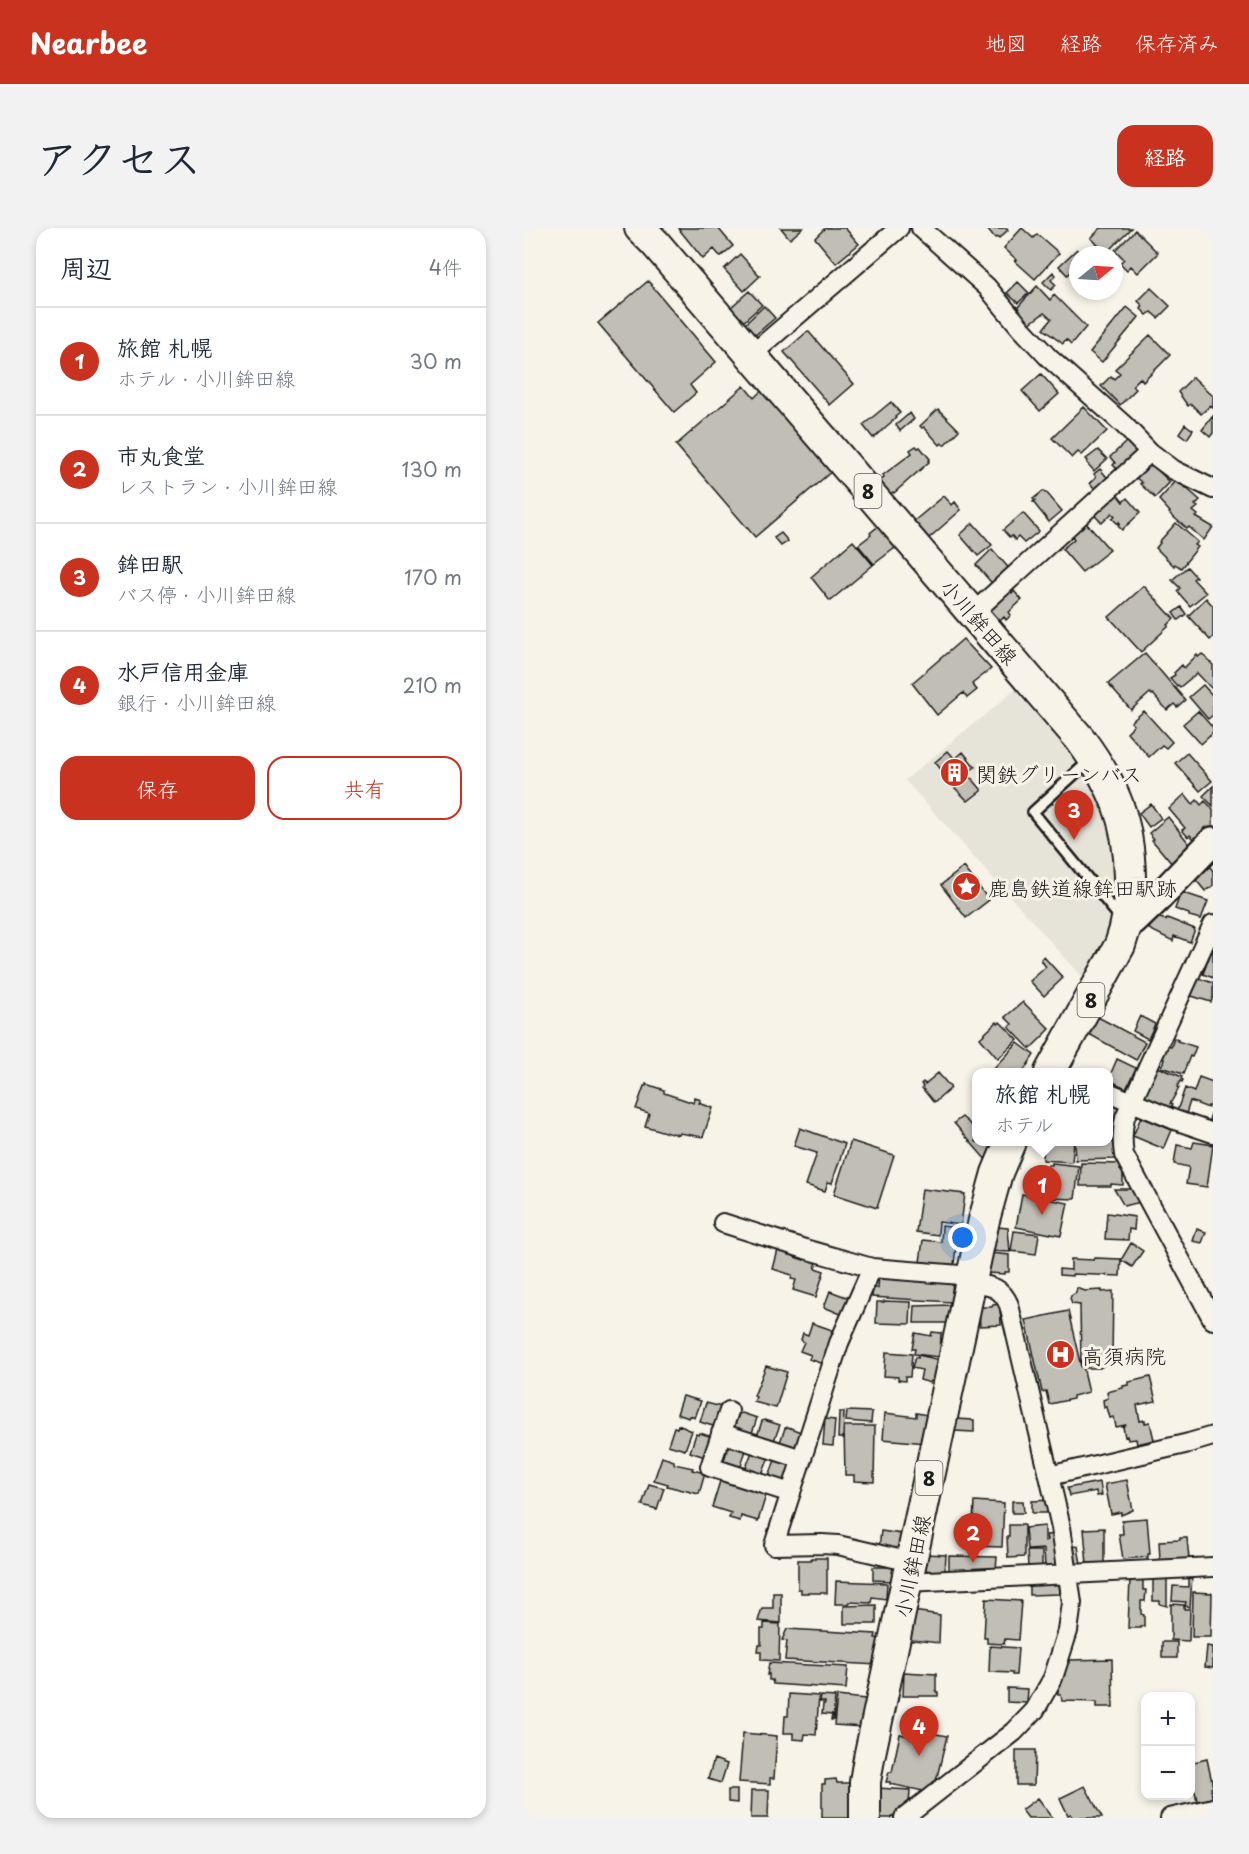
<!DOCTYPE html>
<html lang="ja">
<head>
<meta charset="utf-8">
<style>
	:root { --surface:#fff; --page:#f2f2f3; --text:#1f2937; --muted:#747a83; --line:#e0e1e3; --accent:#c8321e }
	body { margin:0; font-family:"Playpen Sans","Klee One",sans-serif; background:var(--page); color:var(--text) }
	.controls { position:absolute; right:18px; bottom:18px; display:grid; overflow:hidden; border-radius:12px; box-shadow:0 3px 9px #0003 }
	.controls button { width:54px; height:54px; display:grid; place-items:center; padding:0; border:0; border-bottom:2px solid var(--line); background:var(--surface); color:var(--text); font:30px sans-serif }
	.compass { position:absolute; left:547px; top:18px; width:54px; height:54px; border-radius:50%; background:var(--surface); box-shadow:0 3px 9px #0003; rotate:72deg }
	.you { position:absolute; left:441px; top:1010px; width:21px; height:21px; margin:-15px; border:4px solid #fff; border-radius:50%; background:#1a73e8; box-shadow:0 0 0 9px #1a73e833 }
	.badge { display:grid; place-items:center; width:39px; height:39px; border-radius:50%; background:var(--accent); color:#fff; font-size:20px; font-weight:700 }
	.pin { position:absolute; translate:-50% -50px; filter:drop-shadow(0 2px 3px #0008) }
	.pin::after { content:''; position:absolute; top:32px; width:21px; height:18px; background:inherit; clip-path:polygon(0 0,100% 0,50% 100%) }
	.popup { position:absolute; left:450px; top:840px; width:141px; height:78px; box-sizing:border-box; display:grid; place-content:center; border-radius:12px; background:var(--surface); filter:drop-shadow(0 2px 4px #0005); font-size:20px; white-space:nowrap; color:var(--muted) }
	.popup b { font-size:22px; color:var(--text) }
	.popup::after { content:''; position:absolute; left:50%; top:100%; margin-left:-12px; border:12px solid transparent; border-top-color:var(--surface) }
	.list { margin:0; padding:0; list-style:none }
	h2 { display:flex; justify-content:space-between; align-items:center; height:78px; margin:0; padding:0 24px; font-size:26px }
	h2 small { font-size:20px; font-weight:400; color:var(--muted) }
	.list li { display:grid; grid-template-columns:39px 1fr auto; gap:18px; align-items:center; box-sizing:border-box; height:108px; padding:0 24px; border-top:2px solid var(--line) }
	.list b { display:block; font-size:22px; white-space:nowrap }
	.list p { margin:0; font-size:20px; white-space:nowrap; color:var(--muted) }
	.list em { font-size:20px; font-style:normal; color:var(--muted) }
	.actions { display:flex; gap:12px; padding:18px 24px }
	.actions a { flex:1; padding:14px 0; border:2px solid var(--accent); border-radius:18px; text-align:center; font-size:21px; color:var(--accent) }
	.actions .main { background:var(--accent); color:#fff }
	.map { position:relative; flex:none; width:691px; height:1590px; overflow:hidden; border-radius:18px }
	header { display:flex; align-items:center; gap:36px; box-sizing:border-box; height:84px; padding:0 30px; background:var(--accent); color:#fff }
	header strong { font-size:28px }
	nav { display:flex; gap:33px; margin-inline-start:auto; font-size:21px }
	.intro { display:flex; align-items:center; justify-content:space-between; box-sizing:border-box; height:144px; padding:0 36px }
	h1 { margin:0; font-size:42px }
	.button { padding:15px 27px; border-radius:18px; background:var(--accent); color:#fff; font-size:21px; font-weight:700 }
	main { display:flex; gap:36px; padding:0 36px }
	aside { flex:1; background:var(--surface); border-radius:18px; box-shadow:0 3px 9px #0003 }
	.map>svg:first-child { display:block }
	.built { fill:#e6e3d9 }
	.building { fill:#c0beb5; stroke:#1c1c1c; stroke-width:1.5 }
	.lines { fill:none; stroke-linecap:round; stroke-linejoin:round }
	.lane-casing { stroke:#1c1c1c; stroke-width:14 }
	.street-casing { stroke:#1c1c1c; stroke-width:22 }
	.secondary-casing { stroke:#1c1c1c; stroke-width:32 }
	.primary-casing { stroke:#1c1c1c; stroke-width:34 }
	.lane { stroke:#f7f3e8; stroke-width:9 }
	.street { stroke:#f7f3e8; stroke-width:18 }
	.secondary { stroke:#f7f3e8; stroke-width:27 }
	.primary { stroke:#f7f3e8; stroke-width:30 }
	.labels { text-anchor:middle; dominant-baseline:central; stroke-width:6; stroke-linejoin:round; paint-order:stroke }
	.shield { fill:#f7f3e8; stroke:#5e5c59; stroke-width:1.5 }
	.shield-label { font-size:20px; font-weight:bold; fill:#1c1c1c }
	.street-label { font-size:21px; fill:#1c1c1c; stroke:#f7f3e8 }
	.poi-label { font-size:21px; fill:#1c1c1c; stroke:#f7f3e8; text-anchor:start }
</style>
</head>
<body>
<header>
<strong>Nearbee</strong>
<nav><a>地図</a><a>経路</a><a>保存済み</a></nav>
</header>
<div class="intro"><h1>アクセス</h1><a class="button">経路</a></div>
<main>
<aside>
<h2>周辺<small>4件</small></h2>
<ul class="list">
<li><span class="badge">1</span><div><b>旅館 札幌</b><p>ホテル · 小川鉾田線</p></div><em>30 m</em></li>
<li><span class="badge">2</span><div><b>市丸食堂</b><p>レストラン · 小川鉾田線</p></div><em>130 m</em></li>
<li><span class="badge">3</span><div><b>鉾田駅</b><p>バス停 · 小川鉾田線</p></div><em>170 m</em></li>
<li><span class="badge">4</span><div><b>水戸信用金庫</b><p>銀行 · 小川鉾田線</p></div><em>210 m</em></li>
</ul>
<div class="actions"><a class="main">保存</a><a>共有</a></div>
</aside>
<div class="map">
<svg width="691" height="1590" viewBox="0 0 691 1590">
	<rect width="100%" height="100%" fill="#f7f3e8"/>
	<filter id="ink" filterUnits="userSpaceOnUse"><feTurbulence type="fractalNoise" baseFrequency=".0167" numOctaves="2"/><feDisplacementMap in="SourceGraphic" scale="12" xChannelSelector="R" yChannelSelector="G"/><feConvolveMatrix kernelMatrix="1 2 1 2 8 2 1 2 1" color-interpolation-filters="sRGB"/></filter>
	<g filter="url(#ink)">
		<path class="built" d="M498,458L527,491L580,565L599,642L587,710L564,753L383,552Z"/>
		<path class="building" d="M156,0H196L211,18L199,28L197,27L192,21L181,31Z
			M259,0H281L268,11Z
			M303,0H323L337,16L314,35L293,10Z
			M465,0H485L486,2L477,10L475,8L473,10Z
			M500,0L511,10L515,6L537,25L513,51L493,33L495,32L482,20Z
			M579,0H609L584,25L569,10Z
			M613,2L636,25L616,45L609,38L605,42L598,35L602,31L593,22Z
			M555,21L560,27H556V36L545,47L537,38Z
			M218,26L238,48L222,63L202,41Z
			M531,44L534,47L529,52L534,57L529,62L521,54Z
			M126,53L194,134L168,157L174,165L152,184L76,95Z
			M496,54L507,65L496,75L485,65Z
			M515,58L528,72L532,67L564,99L549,117L544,112L541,116L521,101L529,91L522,85L507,96L499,87L496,79Z
			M629,60L648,78L636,90L629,84L625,87L619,81L621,78L616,73Z
			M227,63L240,77L220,95L207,81Z
			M242,78L253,90L231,109L221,98Z
			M605,79L617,89L580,134L568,124Z
			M286,103L332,156L308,177L262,124Z
			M628,107L648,127L621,154L618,150L610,158L614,161L598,177L579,158L589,148L592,151L598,145L593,141Z
			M519,146L537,166L518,183L500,163Z
			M671,149L691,168V180L688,178L679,186L669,176L666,178L656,164Z
			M222,158L232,170L240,162L310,243L233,309L154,217Z
			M369,174L378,185L373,189L374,190L351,210L341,197Z
			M562,179L585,203L560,227L556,224L550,230L530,210Z
			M416,181L437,202L422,217L420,215L418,217L402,199L400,200L398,198Z
			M388,185L392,191L378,203L374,197Z
			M691,188V205L688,209L680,202Z
			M663,196L671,202L665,211L657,205Z
			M605,213L617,227L598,244L591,237L593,235L588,229Z
			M394,218L396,220L398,219L408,231L406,233L407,234L372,265L371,264L367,267L356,254L362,249L361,247L390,225L388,222Z
			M576,222L585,231L572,243L565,235L566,233L564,231Z
			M626,233L648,254L633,270L618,256L620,255L612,248Z
			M578,241L589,254L576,265L568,255L574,249L572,246Z
			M655,252L678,272L673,277L676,279L671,283L676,287L674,289L691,299L682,312L667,299L665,301L647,285L648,284L637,272Z
			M521,263L523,265L524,264L540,283L527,294L511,274L513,273L511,271Z
			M594,265L601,274L605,270L618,285L600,302L596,298L598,296L597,294L596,296L590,290L593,288L590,285L580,295L571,286Z
			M422,268L430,277L433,274L439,282L407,310L392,293Z
			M501,285L517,303L502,315L496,309L493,312L490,308L488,310L481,302Z
			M451,295L470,317L456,328L438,307Z
			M564,295L588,322L560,344L540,321L552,311L550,308Z
			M654,295L676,314L673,317L676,319L659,340L653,336L652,338L634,320L638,315L637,314Z
			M359,296L377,317L352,336L336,317L349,307L348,305Z
			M259,305L266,313L259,318L252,310Z
			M331,313L351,337L308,373L289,349Z
			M470,321L491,345L474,360L454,337Z
			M665,339L674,349L671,351L684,365L668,378L655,363L658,360L650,352Z
			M622,358L652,391L646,397L647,398L619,424L587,389Z
			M492,363L500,372L487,384L489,387L484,392L482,389L478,393L466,380L472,377L488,364L490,366Z
			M684,370L691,378V409L688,412L666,388Z
			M659,379L664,386L656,392L651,385Z
			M441,411L469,441L450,456L455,462L445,470L441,465L415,487L390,455Z
			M623,425L663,472L655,479L652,476L645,482L631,466L630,467L628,465L609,482L586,456Z
			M680,426L691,437V458L689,460L675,445L658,459L656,457L655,458L648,450L653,447L652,445L660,437L662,440L675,427L676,429Z
			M681,457L691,468V487L686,491L667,469Z
			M622,483L650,514L644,520L640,517L627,529L605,504L612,497L609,494Z
			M676,483L691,500V505L679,516L661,496Z
			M426,523L459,561V563L446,573L430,557L431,556L413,534Z
			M441,524L453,539L446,545L434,530Z
			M665,525L690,553L678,563L653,535Z
			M691,558V578L681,568Z
			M663,566L671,576L675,572L679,577L683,573L691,581V600L675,614L668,607L666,609L660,602L663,600L647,581Z
			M629,576L639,590L627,599L617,585Z
			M646,589L669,618L651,637L630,612L632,611L627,605Z
			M685,635L691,643V658L683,663L670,647Z
			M442,639L467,672L444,690L419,657Z
			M659,664L686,673L679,691L667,688V686L653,681Z
			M632,688L644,692L645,690L673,701L668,714L652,708L651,713L627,701Z
			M691,719V750L681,746Z
			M522,729L541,750L522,768L508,753L524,739L519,732Z
			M670,748L691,755V769L689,774L663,766Z
			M501,774L528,801L508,821L487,799L490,796L483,789Z
			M574,788L623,814L614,832L565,805Z
			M618,788L633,796L626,811L611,803Z
			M475,794L476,796L478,794L496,812L476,831L458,810Z
			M652,810L656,812L655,813L674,819L670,829L668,828L661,846L640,839L643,832L641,830L646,818L649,819Z
			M496,815L512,827L501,844H475L471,842Z
			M595,831L614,840L604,860L586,852Z
			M631,837L660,849L659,851L661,852L660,854L658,853L655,859L657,860L648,876L650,877L648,880L617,869Z
			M416,845L429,860L412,875L400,860L401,858L399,856L401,854L403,856Z
			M677,849L691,854V893L687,892L691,879L686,878V880L668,873L664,886L655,883L663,860L672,864Z
			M124,856L142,862V865L172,875L173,870L179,872L177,875L191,880L181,909L158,905L157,907L150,905L149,906L123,898L127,885L114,881L122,858H124Z
			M586,874L598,880L592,903L586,901V903Z
			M440,889L454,901V914L472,915L464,932L432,895Z
			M619,889L650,902L642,921L611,908Z
			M278,900L323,916L310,955L306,954L303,963L284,957L295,925L272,918Z
			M329,913L372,927L355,980L312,966Z
			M522,914H552L550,934L521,932Z
			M553,914H592L593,931L554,932Z
			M672,914L691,917L685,959L664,956L667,939L652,936L655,917L670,920Z
			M530,935L557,938L553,971L528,970V946L526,945V937H530Z
			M559,935L598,936V942H601V957L589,956V958H558Z
			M400,961L443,966L439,997L417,994L416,1007L394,1004Z
			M592,961H612L619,974L602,978Z
			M500,966L546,975L539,1008L494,999Z
			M585,985L613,989L612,1002L607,1001L606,1012L583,1011Z
			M420,998L436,1000L432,1037L398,1034L401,1012L419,1014Z
			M475,999L486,1000L488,1024L470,1023Z
			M675,1001L684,1004L680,1015L671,1013Z
			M492,1003L517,1006L514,1026L489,1023Z
			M609,1015L621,1023L610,1039L599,1032Z
			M256,1022L274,1027L273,1029L282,1032L283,1030L295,1034L293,1040L302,1043L294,1069L271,1062L274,1052L269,1051L270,1047L251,1041Z
			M469,1025L487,1027V1044H483V1046L466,1045Z
			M573,1030L599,1031L598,1048L551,1046V1048L537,1047V1041L549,1042V1031L572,1032Z
			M357,1047L431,1052L429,1074L350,1069L351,1060H356Z
			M555,1060L563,1063L580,1062V1064L591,1063L590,1131L578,1140H563V1137L559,1136L558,1077L550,1076L548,1071L549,1068L554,1065Z
			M308,1063L327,1070L321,1087L302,1079Z
			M362,1073L389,1074L388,1096L354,1095L355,1074H362Z
			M478,1076L479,1097L458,1098L457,1079H470L471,1077Z
			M428,1077V1095H392L393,1078Z
			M546,1083L559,1139L561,1138L567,1164L551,1168V1171L527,1176L524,1163L520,1164L504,1092Z
			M290,1095L310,1102L309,1104L313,1106L302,1136L287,1131L289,1127L278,1123L282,1114L279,1112L281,1105L286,1107Z
			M410,1104L419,1105L418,1129L392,1126L393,1121H390L393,1105L409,1108Z
			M364,1124L390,1126L388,1149H383V1153L376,1152V1149L362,1148Z
			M396,1127L419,1132L414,1154L409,1153V1155L398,1152L400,1142L390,1140L393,1129L396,1130Z
			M244,1138L265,1144L254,1180L232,1174L234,1169L232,1168Z
			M628,1149L634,1173L615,1177L618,1193L623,1192V1195L628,1194L632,1212L615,1216L614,1211L606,1212L605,1208L603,1209L601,1199L603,1197L594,1199L592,1189L588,1190L585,1179L582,1180L581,1172L586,1170L585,1164L601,1160V1158L607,1157V1154Z
			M161,1168L179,1173L173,1190L168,1188L167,1190L155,1186Z
			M184,1175L200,1179L195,1197L192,1196L191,1198L178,1194Z
			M325,1183L350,1184L349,1195L324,1193Z
			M317,1184H322L321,1210H316Z
			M220,1185L235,1190L229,1208L211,1203L217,1186Z
			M363,1185L394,1189V1185L406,1187L403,1215L361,1211Z
			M303,1191L313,1192L311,1218L301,1217Z
			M433,1191L452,1192V1204L432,1203Z
			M242,1192L258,1197L251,1215L234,1211L240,1193Z
			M156,1197L170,1203L163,1222L146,1217L152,1199L155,1200Z
			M322,1198H353L352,1254L332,1253V1247H323Z
			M266,1199L281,1205L275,1222L257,1217L263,1200Z
			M178,1205L190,1209L183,1229L168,1224L174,1206L177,1207Z
			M207,1217L224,1222L218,1241L201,1235Z
			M230,1224L247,1229L240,1247L223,1242Z
			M140,1229L152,1233V1236L171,1240L170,1242L183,1245L177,1266L145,1258L146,1256L132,1252Z
			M253,1232L270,1236L263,1256L247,1249Z
			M199,1250L245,1264L236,1293L219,1288L218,1293L207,1290L209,1285L190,1279Z
			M605,1252L611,1282L599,1287V1284L589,1286L583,1256Z
			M578,1254L580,1267L575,1268L574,1263L547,1268L545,1260Z
			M127,1256L142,1260L135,1281L120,1277Z
			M529,1272L532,1285H510V1273Z
			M452,1273L482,1275L480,1319L450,1318Z
			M490,1273H501L502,1285H490Z
			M625,1290L628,1326H626V1329L601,1331L597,1306H601L600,1292Z
			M487,1297H502V1329L486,1330L485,1308H487Z
			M523,1298V1313L526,1312L525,1307L536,1306L538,1337L523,1339L522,1321L505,1322L503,1300Z
			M582,1300V1334L581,1336L565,1337L562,1301Z
			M359,1303L380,1306L379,1323L357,1320Z
			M658,1310H665L667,1331L650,1333V1331L638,1332L637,1313L658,1312Z
			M556,1318L559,1337L551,1338L549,1319Z
			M505,1323H520V1338L506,1339Z
			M404,1326L424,1327L423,1344L401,1342Z
			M427,1328L475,1329L474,1342H427Z
			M289,1330H305V1365H279V1361H276V1332H289Z
			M351,1339H372L371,1353L351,1352Z
			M666,1348H670L668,1379L663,1378L664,1374L650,1373L651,1358L666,1359Z
			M608,1351L621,1352V1362H624L623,1373H619V1386L622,1387V1398H619V1400H606Z
			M631,1351H645V1378L638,1376V1373H631Z
			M314,1353L365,1355L364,1371L350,1369L349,1375L327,1374V1376H313Z
			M537,1355L538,1366L507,1367V1356Z
			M671,1364L690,1365L689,1409H670Z
			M251,1365H259V1395L236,1393L240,1380H251Z
			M464,1371L499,1373L496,1412L483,1411L482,1416L465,1415V1410H462Z
			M649,1376L662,1377V1381H668L667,1413L649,1412Z
			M354,1377V1396H322V1378Z
			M391,1383L418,1387L417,1415L391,1412V1413H387Z
			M242,1395L258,1396L257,1433L239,1432V1424H236L237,1417H239V1401H242Z
			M265,1401L354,1406L353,1410L360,1411L356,1437L263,1432L265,1413L260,1412Z
			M640,1414H655V1430H640Z
			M468,1418L496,1420L494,1447H490V1445L467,1444Z
			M685,1418L691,1419V1440L683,1439Z
			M590,1431L591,1479H575V1474L540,1473L539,1467H536V1458H539V1446H543V1435H548V1432Z
			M247,1435L326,1439L324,1461L251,1456L250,1452H247V1446L245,1447Z
			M382,1444L414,1446V1464H416V1468H381Z
			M485,1460L506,1461L505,1475L485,1474Z
			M267,1466L297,1468L294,1507L283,1506L282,1512L271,1511V1505H262L263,1488H266Z
			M299,1468L313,1469L311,1492H309L310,1487L300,1486L301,1476H303V1474H298Z
			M315,1468L343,1471L340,1499L312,1497Z
			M221,1505L255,1508L252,1550H248V1556L217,1554Z
			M409,1505L425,1508L414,1553L401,1563L368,1556V1554H364L367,1544H370L378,1506L405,1512L406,1508H409Z
			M494,1522H513L512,1557H494Z
			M192,1531L205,1536L199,1555L186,1551Z
			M685,1531L691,1559L689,1560L690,1570L675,1573L673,1563L668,1564V1535Z
			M314,1551L315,1555H330L329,1590H300V1556H303V1552Z
			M563,1558L580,1590H551L549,1586L546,1587L538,1570Z
			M355,1560L388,1562L387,1576L368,1590H355Z
			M206,1562H215V1575L206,1574Z
			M230,1562H247L246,1590H229Z
			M516,1570L531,1590H506L500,1582Z"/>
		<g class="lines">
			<defs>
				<path id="lane" d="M567,533L511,584L599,691"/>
				<path id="street" d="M399,0L465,59L498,99L527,130L602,197L628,224L652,242L691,261
					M228,128L377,0
					M451,385L628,224
					M691,696L603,889C600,902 600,914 602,927L691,1092
					M586,864L653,892L691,905
					M201,995L283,1021L350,1040
					M207,1183L188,1239L269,1265
					M199,1205L280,1231
					M527,1248L667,1215L691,1208
					M389,1334L316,1317L300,1316L252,1317L317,1115L350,1040L451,1048
					M385,1354L691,1339
					M382,1590L492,1504L513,1482L531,1450L546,1403L550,1375L539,1299L487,1077C479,1058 468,1058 449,1055
					M648,1590L691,1580"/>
				<path id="secondary" d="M605,697L612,693L635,671L691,613"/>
				<path id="primary" d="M118,0L133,15L558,511C592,557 607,592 608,649C609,673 606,695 598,717L528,844
					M343,1590V1554L347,1530L462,992L475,945L488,914"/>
			</defs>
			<use href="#lane" class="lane-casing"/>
			<use href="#street" class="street-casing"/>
			<use href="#secondary" class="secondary-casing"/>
			<use href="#primary" class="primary-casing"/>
			<use href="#lane" class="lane"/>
			<use href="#street" class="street"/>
			<use href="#secondary" class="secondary"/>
			<use href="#primary" class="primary"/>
		</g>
	</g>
	<defs>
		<symbol id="building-disc" viewBox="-11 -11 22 22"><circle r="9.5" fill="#c8321e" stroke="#f7f3e8"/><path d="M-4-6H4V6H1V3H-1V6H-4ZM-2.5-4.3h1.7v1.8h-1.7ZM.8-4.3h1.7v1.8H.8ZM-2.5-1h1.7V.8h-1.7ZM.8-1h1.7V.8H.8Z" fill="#fff"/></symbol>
		<symbol id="sight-disc" viewBox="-11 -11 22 22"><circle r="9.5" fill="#c8321e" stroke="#f7f3e8"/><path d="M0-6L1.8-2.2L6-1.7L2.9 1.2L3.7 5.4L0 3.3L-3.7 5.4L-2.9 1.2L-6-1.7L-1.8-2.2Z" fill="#fff"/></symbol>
		<symbol id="hospital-disc" viewBox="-11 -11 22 22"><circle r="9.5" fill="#c8321e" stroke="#f7f3e8"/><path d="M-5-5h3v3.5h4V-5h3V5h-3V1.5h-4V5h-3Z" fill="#fff"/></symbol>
	</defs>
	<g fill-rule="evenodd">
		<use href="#building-disc" x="416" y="528" width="33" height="33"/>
		<use href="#sight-disc" x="428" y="642" width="33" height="33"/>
		<use href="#hospital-disc" x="522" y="1110" width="33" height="33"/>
	</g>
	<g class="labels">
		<g class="shield">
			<rect x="332.5" y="246" width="27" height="34" rx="4.5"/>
			<rect x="555.5" y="755" width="27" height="34" rx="4.5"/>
			<rect x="393.5" y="1233" width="27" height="34" rx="4.5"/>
		</g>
		<g class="shield-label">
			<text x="346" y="263">8</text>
			<text x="569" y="772">8</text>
			<text x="407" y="1250">8</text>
		</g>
		<g class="street-label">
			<text transform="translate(458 393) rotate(49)">小川鉾田線</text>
			<text transform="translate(389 1338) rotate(-78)">小川鉾田線</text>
		</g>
		<g class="poi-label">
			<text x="454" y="545">関鉄グリーンバス</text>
			<text x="466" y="659">鹿島鉄道線鉾田駅跡</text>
			<text x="560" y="1127">高須病院</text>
		</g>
	</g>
</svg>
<div class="controls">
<button>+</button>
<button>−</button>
</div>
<svg class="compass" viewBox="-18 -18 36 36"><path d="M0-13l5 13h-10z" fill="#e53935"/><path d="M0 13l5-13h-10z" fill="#747a83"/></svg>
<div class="you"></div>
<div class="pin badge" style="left:520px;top:987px">1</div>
<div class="popup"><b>旅館 札幌</b>ホテル</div>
<div class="pin badge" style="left:451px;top:1335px">2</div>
<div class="pin badge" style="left:552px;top:612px">3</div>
<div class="pin badge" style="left:397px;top:1528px">4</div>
</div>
</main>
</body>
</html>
